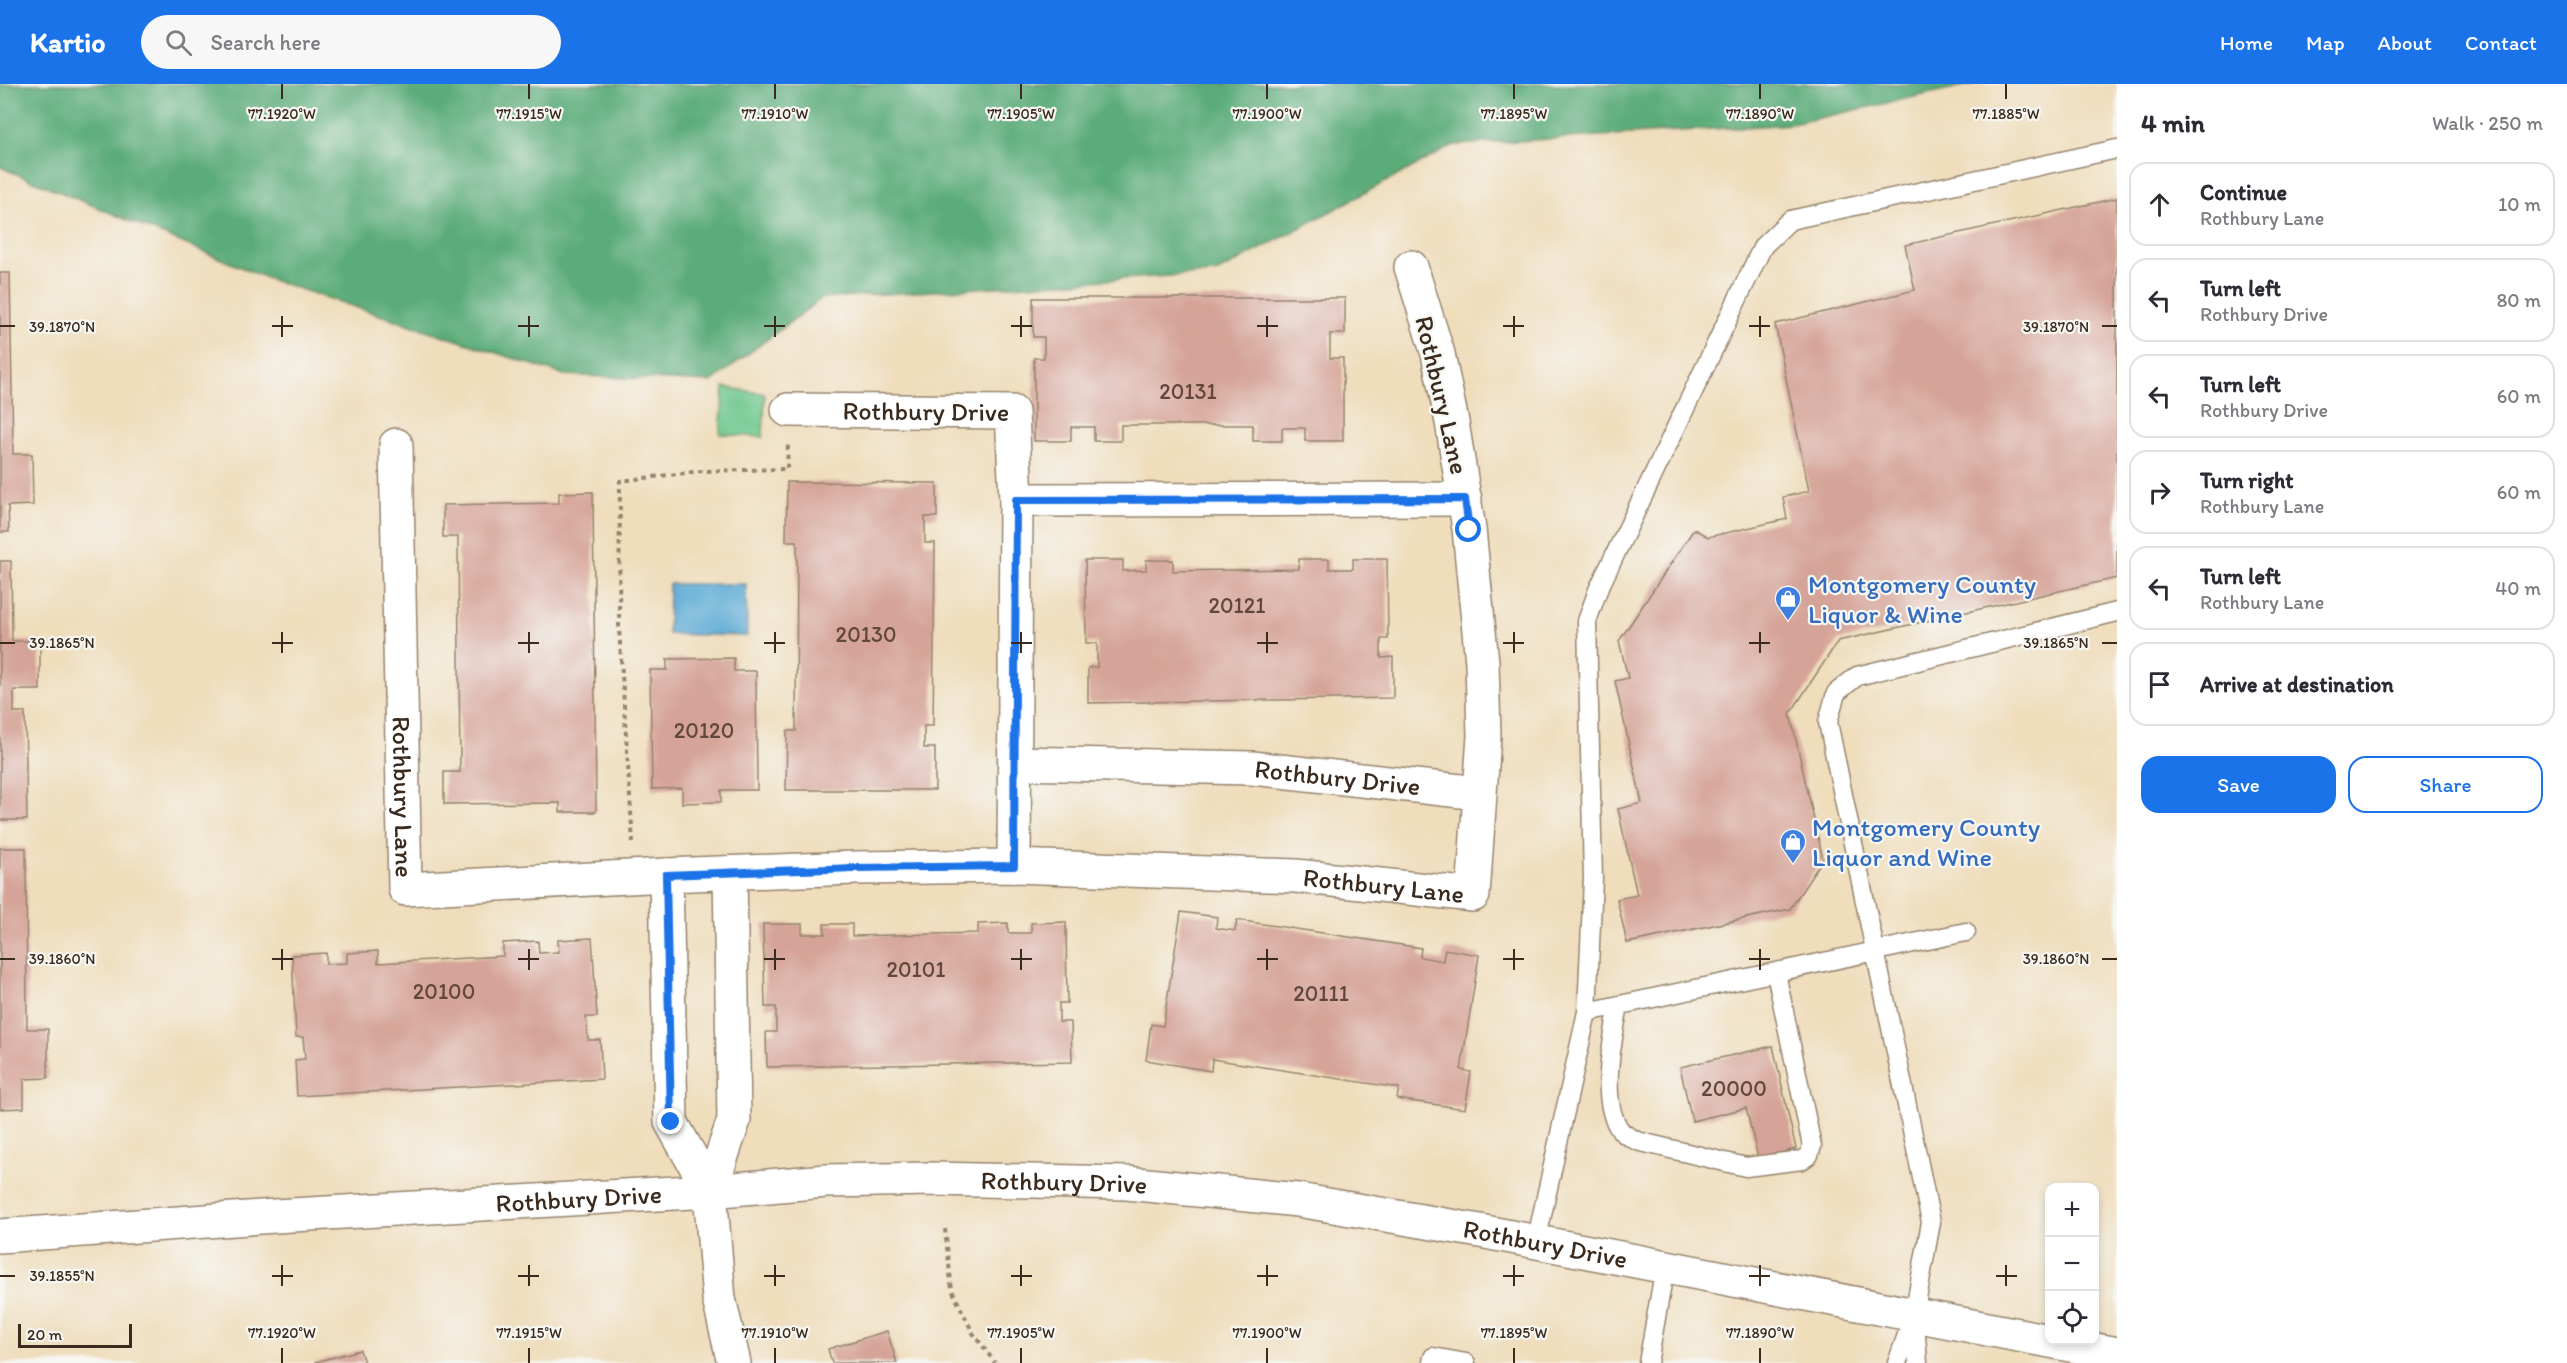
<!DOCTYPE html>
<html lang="en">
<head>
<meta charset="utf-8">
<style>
	:root { --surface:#fff; --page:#f7f7f7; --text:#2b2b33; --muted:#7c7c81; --line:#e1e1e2; --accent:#1a73e8 }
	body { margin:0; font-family:Itim,sans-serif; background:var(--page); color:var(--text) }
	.controls { position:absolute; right:18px; bottom:18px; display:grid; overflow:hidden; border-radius:12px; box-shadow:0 3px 9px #0003 }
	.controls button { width:54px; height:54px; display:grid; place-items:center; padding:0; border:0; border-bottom:2px solid var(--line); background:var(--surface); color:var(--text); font:30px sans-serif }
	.scale { position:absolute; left:18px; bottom:15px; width:114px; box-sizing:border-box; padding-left:6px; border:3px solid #3b2a1e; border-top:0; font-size:16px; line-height:21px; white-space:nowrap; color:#3b2a1e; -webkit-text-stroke:4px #f6f6f2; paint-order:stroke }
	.stop { position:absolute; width:18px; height:18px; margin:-14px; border:4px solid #1a73e8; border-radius:50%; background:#fff }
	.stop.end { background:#1a73e8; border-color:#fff; box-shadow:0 2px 6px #0008 }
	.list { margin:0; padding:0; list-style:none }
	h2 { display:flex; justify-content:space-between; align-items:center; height:78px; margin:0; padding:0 24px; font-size:26px }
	h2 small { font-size:20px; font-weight:400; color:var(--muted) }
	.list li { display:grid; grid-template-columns:39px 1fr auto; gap:18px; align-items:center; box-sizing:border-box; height:84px; margin:0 12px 12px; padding:0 12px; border:2px solid var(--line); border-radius:18px }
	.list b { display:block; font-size:22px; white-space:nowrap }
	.list p { margin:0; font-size:20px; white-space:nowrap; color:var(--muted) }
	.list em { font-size:20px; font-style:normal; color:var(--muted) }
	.actions { display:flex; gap:12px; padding:18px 24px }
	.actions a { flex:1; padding:14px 0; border:2px solid var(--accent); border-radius:18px; text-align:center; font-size:21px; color:var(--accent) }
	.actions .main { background:var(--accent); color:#fff }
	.icon { flex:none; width:33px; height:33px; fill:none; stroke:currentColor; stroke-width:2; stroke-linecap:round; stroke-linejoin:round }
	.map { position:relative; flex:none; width:2117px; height:1279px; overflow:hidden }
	header { display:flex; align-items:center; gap:36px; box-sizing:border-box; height:84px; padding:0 30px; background:var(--accent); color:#fff }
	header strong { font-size:28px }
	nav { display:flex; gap:33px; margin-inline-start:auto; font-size:21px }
	.search { width:420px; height:54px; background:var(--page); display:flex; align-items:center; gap:15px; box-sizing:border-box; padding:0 21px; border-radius:33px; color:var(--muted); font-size:22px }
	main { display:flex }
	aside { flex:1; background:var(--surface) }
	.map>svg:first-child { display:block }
	.green { fill:#6fc88e; stroke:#557956; stroke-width:1.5 }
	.forest { fill:#5bac79; stroke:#4b6b4c; stroke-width:1.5 }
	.water { fill:#5caad5; stroke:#4c6a7a; stroke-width:1.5 }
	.building { fill:#d5a397 }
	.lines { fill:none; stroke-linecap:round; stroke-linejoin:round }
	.service-casing { stroke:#95846d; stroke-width:21 }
	.minor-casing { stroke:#95846d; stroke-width:36 }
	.tertiary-casing { stroke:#95846d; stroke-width:36 }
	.path { stroke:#95846d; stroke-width:4; stroke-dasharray:4.5 4.5; stroke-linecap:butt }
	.service { stroke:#fff; stroke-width:18 }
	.minor { stroke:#fff; stroke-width:33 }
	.tertiary { stroke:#fff; stroke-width:33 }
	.route { stroke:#1a73e8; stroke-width:8 }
	.ticks { fill:none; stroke:#3b2a1e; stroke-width:2 }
	.labels { text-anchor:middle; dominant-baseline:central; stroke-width:4.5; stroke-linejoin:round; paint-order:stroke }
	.number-label { font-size:22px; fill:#62483c }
	.street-label { font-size:26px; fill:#3b2a1e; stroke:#f6f6f2 }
	.shop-label { font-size:26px; fill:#366cbe; stroke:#f6f6f2; text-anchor:start }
	.ticks-label { font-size:15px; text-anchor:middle; fill:#3b2a1e; stroke:#f6f6f2; stroke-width:4.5; stroke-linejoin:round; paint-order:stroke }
</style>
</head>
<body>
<header>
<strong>Kartio</strong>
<div class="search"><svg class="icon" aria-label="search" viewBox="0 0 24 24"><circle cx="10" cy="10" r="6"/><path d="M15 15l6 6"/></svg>Search here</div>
<nav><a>Home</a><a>Map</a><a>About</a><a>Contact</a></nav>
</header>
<main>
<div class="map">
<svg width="2117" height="1279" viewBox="0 0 2117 1279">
	<rect width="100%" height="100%" fill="#f6f6f2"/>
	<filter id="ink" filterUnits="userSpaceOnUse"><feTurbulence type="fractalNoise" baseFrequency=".0167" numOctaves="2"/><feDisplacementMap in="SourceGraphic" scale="12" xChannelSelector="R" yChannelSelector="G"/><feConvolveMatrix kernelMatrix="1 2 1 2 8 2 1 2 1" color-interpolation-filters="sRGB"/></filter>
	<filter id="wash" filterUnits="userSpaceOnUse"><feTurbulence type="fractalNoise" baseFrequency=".008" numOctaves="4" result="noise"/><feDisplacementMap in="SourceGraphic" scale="24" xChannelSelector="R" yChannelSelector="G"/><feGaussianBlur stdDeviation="1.35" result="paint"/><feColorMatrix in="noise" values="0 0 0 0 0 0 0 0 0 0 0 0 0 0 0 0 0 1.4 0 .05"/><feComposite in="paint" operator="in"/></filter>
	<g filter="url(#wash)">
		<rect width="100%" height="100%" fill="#efddbc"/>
		<path class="green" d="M724,303L765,310L763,353L720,350Z"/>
		<path class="forest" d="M0,0H1973L1792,40L1454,61L1216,189L822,214L711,298L564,291L269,195L0,83Z"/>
		<path class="water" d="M669,500H746L747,552L668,550Z"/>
		<g id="blocks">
			<path class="building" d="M2117,114V494L1838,557L1790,630L1823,775L1790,825L1627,859L1617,815L1637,811L1618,725L1642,719L1615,597L1628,594L1619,557L1694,445L1708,453L1787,435L1783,413L1809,407L1775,240L1915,206L1905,161Z
				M0,189H10L13,370H32L33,421L8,422L9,448H0Z
				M1033,214H1345V250H1330V274H1343V357H1305V344H1282V357H1253V341H1121V357H1094V343H1071V357H1034V274H1044V253H1033Z
				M787,398L937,399V433H925V459H935L933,642H924V664H935V706H786L787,647H796L797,457H786Z
				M593,408L596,728H560V719L444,720V688H460L458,453H443V421L559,419V409Z
				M1299,475H1329V485H1353V475H1387L1388,555H1381V574L1393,573V614L1088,619V584L1097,583V559H1086L1085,476H1123V487L1146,486V476H1173V487L1299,485Z
				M0,477H11L12,557H40V606H14V628H25L27,736H0Z
				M734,574V587H756L757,706H721V718L682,719V704L652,705L650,586H667V575Z
				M0,764H26L27,945H48V994L24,995V1024L0,1025Z
				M1181,828L1217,833L1216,844L1235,847L1237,836L1421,864L1420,873L1443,877L1445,865L1479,871L1461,986L1471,988L1465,1025L1397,1015L1399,1004L1212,975L1211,987L1146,976L1151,940L1163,942Z
				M1066,838L1067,919H1059V938H1071L1072,978L767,983L766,948H776V923H765L763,840H802V850H825L824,840H852V852L978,849V840L1008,839V849H1031V839Z
				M592,854L597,933H586L588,956H600L602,995L297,1012L295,976L305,975L303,953H296L292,871L326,869V880L347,879V869L378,867V879L503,872V859L538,857L539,869L559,868L558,856Z
				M1773,962L1796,1065L1758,1074L1746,1024L1692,1037L1680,983Z
				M887,1247L897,1279H832L828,1265Z
				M360,1266L364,1279H315V1278Z"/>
		</g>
	</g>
	<g filter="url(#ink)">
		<use href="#blocks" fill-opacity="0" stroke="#95846d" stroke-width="1.5"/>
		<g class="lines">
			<defs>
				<path id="service" d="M1619,921C1613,954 1598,1018 1621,1047C1625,1051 1632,1054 1637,1057L1746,1083L1802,1076L1809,1071L1812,1062L1776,889
					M1587,928L1593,795L1587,537L1598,506L1763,162L1790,136L2117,65
					M1536,1158L1587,928L1966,848
					M1915,1239L1918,1279
					M1432,1279L1433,1273L1466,1279
					M1648,1279L1665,1183
					M1897,1279L1914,1231L1931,1138L1828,638L1836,609L1857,592L2117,528"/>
				<g id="minor">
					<path id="s1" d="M788,326L1012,328L1016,416L1014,782"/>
					<path id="s2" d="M396,361L405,805L666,791L855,784L1014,782L1296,792L1473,811L1484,652L1482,578L1469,445L1452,338L1438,270L1411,183"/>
					<path d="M1016,416L1465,415"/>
					<path id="s3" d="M1016,679L1252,684L1479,709"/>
					<path d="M730,789L734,1036L710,1107L719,1215L734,1279"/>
					<path d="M666,791L671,1038L710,1107"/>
				</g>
				<g id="tertiary">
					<path id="s4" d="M0,1152L275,1132L710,1107L826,1097L932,1095L1127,1099L1298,1116L1480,1147L2117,1270"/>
				</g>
			</defs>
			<use href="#service" class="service-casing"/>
			<use href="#minor" class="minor-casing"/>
			<use href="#tertiary" class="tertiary-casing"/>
			<path class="path" d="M633,759L619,544L620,397L702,387L787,385L788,361
				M945,1145L952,1206L973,1249L995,1279"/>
			<use href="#service" class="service"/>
			<use href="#minor" class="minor"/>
			<use href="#tertiary" class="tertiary"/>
		</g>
	</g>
	<g class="lines" filter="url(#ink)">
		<path class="route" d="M671,1038L666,791L855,784L1014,782L1016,416L1465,415L1469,446"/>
	</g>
	<path class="ticks" d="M282,0V15M529,0V15M775,0V15M1021,0V15M1267,0V15M1514,0V15M1760,0V15M2006,0V15M282,232V253M529,232V253M775,232V253M1021,232V253M1267,232V253M1514,232V253M1760,232V253M0,242H15M272,242H293M518,242H539M764,242H785M1011,242H1032M1257,242H1278M1503,242H1524M1749,242H1770M2102,242H2117M282,548V569M529,548V569M775,548V569M1021,548V569M1267,548V569M1514,548V569M1760,548V569M0,559H15M272,559H293M518,559H539M764,559H785M1011,559H1032M1257,559H1278M1503,559H1524M1749,559H1770M2102,559H2117M282,865V886M529,865V886M775,865V886M1021,865V886M1267,865V886M1514,865V886M1760,865V886M0,875H15M272,875H293M518,875H539M764,875H785M1011,875H1032M1257,875H1278M1503,875H1524M1749,875H1770M2102,875H2117M282,1181V1202M529,1181V1202M775,1181V1202M1021,1181V1202M1267,1181V1202M1514,1181V1202M1760,1181V1202M2006,1181V1202M0,1192H15M272,1192H293M518,1192H539M764,1192H785M1011,1192H1032M1257,1192H1278M1503,1192H1524M1749,1192H1770M1996,1192H2017M282,1264V1279M529,1264V1279M775,1264V1279M1021,1264V1279M1267,1264V1279M1514,1264V1279M1760,1264V1279"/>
	<defs>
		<symbol id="shop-pin" viewBox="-11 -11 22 30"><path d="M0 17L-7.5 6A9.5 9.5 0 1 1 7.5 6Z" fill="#3f7fe0" stroke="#f6f6f2"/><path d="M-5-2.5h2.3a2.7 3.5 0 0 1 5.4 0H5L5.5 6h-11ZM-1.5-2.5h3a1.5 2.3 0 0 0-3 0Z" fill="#fff"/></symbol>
	</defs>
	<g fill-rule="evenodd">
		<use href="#shop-pin" x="1773" y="500" width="30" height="40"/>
		<use href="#shop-pin" x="1778" y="743" width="30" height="40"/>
	</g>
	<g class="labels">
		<g class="number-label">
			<text x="1188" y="307">20131</text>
			<text x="1237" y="521">20121</text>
			<text x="866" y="550">20130</text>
			<text x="704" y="646">20120</text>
			<text x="916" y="885">20101</text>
			<text x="444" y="907">20100</text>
			<text x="1321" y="909">20111</text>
			<text x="1734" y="1004">20000</text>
		</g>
		<g class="street-label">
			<text transform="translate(1442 311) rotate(77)">Rothbury Lane</text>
			<text stroke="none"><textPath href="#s1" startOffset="138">Rothbury Drive</textPath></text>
			<text stroke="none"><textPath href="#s3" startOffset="322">Rothbury Drive</textPath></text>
			<text stroke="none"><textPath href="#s2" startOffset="352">Rothbury Lane</textPath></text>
			<text stroke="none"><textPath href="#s2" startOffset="1424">Rothbury Lane</textPath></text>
			<text stroke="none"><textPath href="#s4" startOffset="1066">Rothbury Drive</textPath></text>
			<text stroke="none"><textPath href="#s4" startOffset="580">Rothbury Drive</textPath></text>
			<text stroke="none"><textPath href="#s4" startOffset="1552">Rothbury Drive</textPath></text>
		</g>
		<g class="shop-label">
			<text x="1808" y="500">Montgomery County<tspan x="1808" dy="30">Liquor &amp; Wine</tspan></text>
			<text x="1812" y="743">Montgomery County<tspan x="1812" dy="30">Liquor and Wine</tspan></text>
		</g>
	</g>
	<g class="ticks-label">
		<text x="282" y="35">77.1920°W</text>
		<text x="529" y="35">77.1915°W</text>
		<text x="775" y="35">77.1910°W</text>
		<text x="1021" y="35">77.1905°W</text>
		<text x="1267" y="35">77.1900°W</text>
		<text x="1514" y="35">77.1895°W</text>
		<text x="1760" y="35">77.1890°W</text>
		<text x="2006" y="35">77.1885°W</text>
		<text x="62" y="248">39.1870°N</text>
		<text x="2056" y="248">39.1870°N</text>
		<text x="62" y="564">39.1865°N</text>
		<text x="2056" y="564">39.1865°N</text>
		<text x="62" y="880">39.1860°N</text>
		<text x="2056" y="880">39.1860°N</text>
		<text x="62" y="1197">39.1855°N</text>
		<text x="282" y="1254">77.1920°W</text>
		<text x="529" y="1254">77.1915°W</text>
		<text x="775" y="1254">77.1910°W</text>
		<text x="1021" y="1254">77.1905°W</text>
		<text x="1267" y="1254">77.1900°W</text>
		<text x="1514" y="1254">77.1895°W</text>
		<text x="1760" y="1254">77.1890°W</text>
	</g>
</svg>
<div class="controls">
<button>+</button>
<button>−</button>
<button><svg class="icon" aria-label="locate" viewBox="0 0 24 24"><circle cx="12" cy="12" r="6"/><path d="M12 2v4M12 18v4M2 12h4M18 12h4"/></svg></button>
</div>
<div class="scale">20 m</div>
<div class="stop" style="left:1469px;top:446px"></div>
<div class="stop end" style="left:671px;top:1038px"></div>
</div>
<aside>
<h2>4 min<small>Walk · 250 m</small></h2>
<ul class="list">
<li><svg class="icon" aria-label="ahead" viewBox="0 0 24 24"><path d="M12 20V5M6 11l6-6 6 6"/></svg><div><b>Continue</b><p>Rothbury Lane</p></div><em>10 m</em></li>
<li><svg class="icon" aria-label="left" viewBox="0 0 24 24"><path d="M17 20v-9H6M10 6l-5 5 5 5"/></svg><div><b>Turn left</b><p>Rothbury Drive</p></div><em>80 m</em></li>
<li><svg class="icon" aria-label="left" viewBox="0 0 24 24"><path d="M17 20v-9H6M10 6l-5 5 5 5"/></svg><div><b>Turn left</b><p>Rothbury Drive</p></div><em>60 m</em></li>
<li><svg class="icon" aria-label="right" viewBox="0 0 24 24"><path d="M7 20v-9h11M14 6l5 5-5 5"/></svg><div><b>Turn right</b><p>Rothbury Lane</p></div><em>60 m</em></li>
<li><svg class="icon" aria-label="left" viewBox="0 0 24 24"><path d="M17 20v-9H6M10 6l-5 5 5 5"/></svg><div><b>Turn left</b><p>Rothbury Lane</p></div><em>40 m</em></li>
<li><svg class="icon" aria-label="arrive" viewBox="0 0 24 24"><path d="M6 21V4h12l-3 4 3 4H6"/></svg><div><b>Arrive at destination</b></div></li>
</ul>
<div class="actions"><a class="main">Save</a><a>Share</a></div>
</aside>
</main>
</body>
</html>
